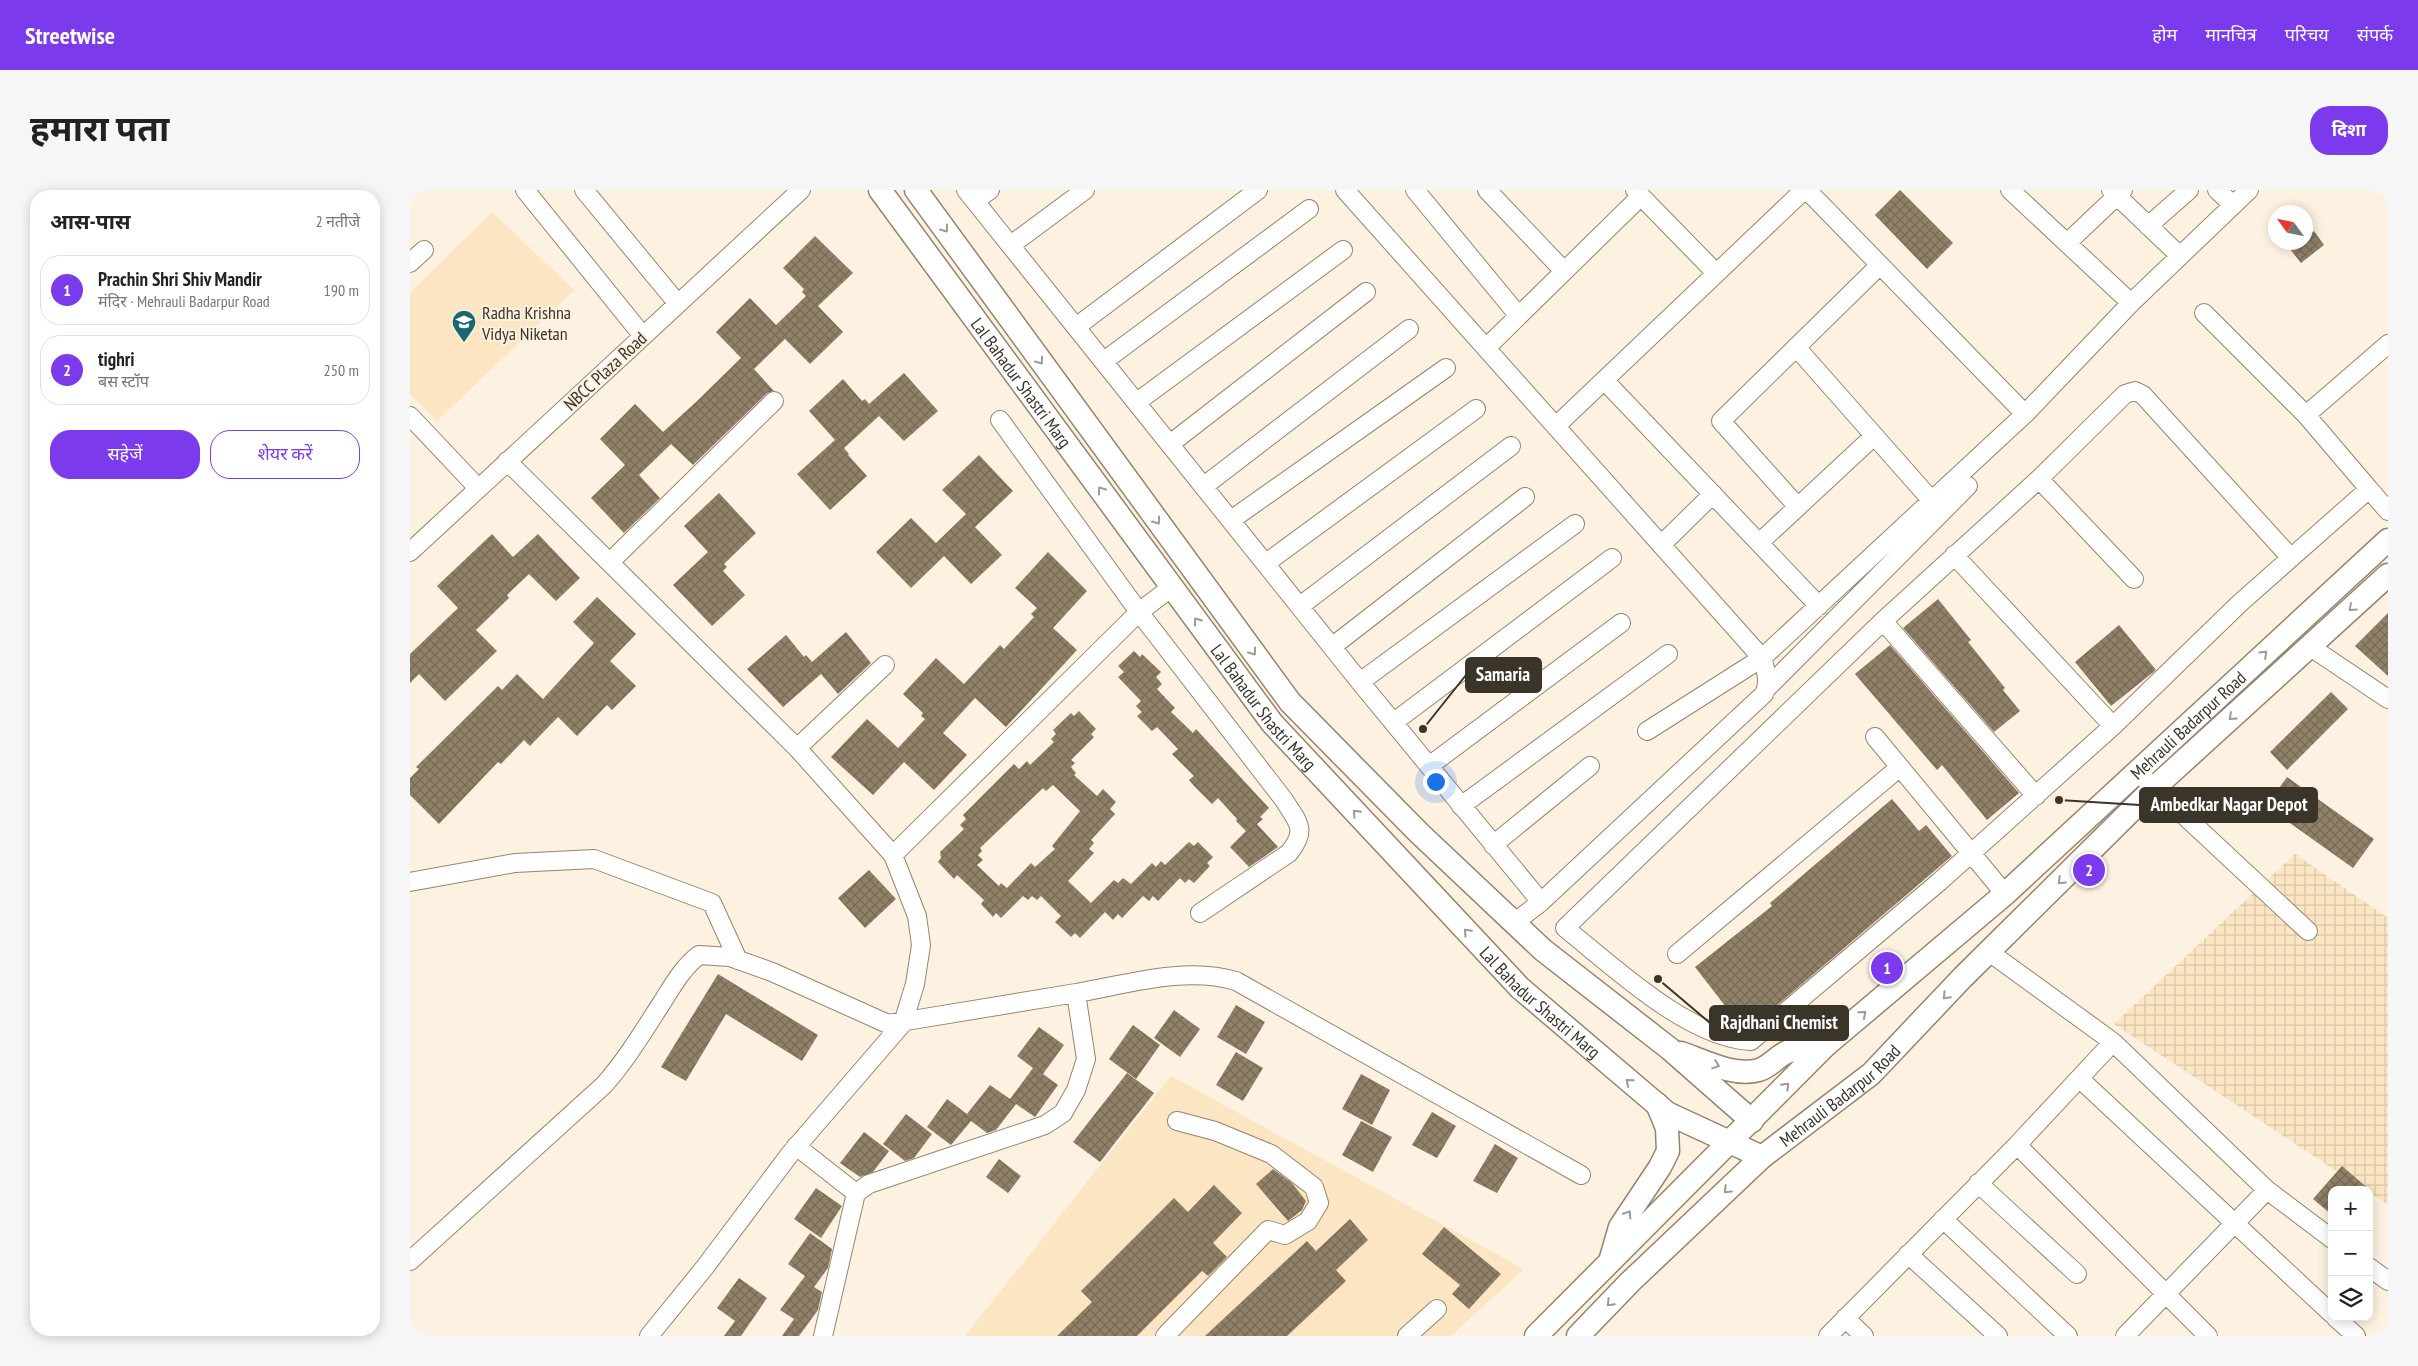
<!DOCTYPE html>
<html lang="hi">
<head>
<meta charset="utf-8">
<style>
	:root { --surface:#fff; --page:#f6f6f6; --text:#222; --muted:#767676; --line:#e0e0e0; --accent:#7c3aed }
	body { margin:0; font-family:"PT Sans Narrow","Noto Sans Devanagari",sans-serif; background:var(--page); color:var(--text) }
	.controls { position:absolute; right:15px; bottom:15px; display:grid; overflow:hidden; border-radius:10px; box-shadow:0 2px 12px #0003 }
	.controls button { width:45px; height:45px; display:grid; place-items:center; padding:0; border:0; border-bottom:1px solid var(--line); background:var(--surface); color:var(--text); font:25px sans-serif }
	.compass { position:absolute; left:1858px; top:15px; width:45px; height:45px; border-radius:50%; background:var(--surface); box-shadow:0 2px 12px #0003; rotate:303deg }
	.you { position:absolute; left:1025px; top:591px; width:18px; height:18px; margin:-12px; border:4px solid #fff; border-radius:50%; background:#1a73e8; box-shadow:0 0 0 8px #1a73e833 }
	.badge { display:grid; place-items:center; width:32px; height:32px; border-radius:50%; background:var(--accent); color:#fff; font-size:16px; font-weight:700 }
	.pin { position:absolute; translate:-50% -50%; border:2px solid #fff; box-shadow:0 1px 5px #0006 }
	.list { margin:0; padding:0; list-style:none }
	h2 { display:flex; justify-content:space-between; align-items:center; height:65px; margin:0; padding:0 20px; font-size:21px }
	h2 small { font-size:16px; font-weight:400; color:var(--muted) }
	.list li { display:grid; grid-template-columns:32px 1fr auto; gap:15px; align-items:center; box-sizing:border-box; height:70px; margin:0 10px 10px; padding:0 10px; border:1px solid var(--line); border-radius:20px }
	.list b { display:block; font-size:19px; white-space:nowrap }
	.list p { margin:0; font-size:16px; white-space:nowrap; color:var(--muted) }
	.list em { font-size:16px; font-style:normal; color:var(--muted) }
	.actions { display:flex; gap:10px; padding:15px 20px }
	.actions a { flex:1; padding:11px 0; border:1px solid var(--accent); border-radius:20px; text-align:center; font-size:18px; color:var(--accent) }
	.actions .main { background:var(--accent); color:#fff }
	.icon { flex:none; width:28px; height:28px; fill:none; stroke:currentColor; stroke-width:2; stroke-linecap:round; stroke-linejoin:round }
	.map { position:relative; flex:none; width:1978px; height:1146px; overflow:hidden; border-radius:20px }
	header { display:flex; align-items:center; gap:30px; box-sizing:border-box; height:70px; padding:0 25px; background:var(--accent); color:#fff }
	header strong { font-size:24px }
	nav { display:flex; gap:28px; margin-inline-start:auto; font-size:18px }
	.intro { display:flex; align-items:center; justify-content:space-between; box-sizing:border-box; height:120px; padding:0 30px }
	h1 { margin:0; font-size:35px }
	.button { padding:12px 22px; border-radius:20px; background:var(--accent); color:#fff; font-size:18px; font-weight:700 }
	main { display:flex; gap:30px; padding:0 30px }
	aside { flex:1; background:var(--surface); border-radius:20px; box-shadow:0 2px 12px #0003 }
	.map>svg:first-child { display:block }
	.built { fill:#fce5c3 }
	.industrial { fill:url(#industrial-grid) }
	.building { fill:url(#building-cross-hatch); fill-rule:evenodd }
	.lines { fill:none; stroke-linecap:round; stroke-linejoin:round }
	.minor-casing { stroke:#95846b; stroke-width:20 }
	.major-casing { stroke:#95846b; stroke-width:25 }
	.minor { stroke:#fff; stroke-width:18 }
	.major { stroke:#fff; stroke-width:22 }
	.oneway { stroke:#9d9a94 }
	.labels { text-anchor:middle; dominant-baseline:central; stroke-width:4; stroke-linejoin:round; paint-order:stroke }
	.poi-label { font-size:18px; fill:#3b3429; stroke:#fdf2e1; text-anchor:start }
	.street-label { font-size:18px; fill:#3b3429; stroke:#fdf2e1 }
	.leader { fill:none; stroke:#3b3429; stroke-width:2 }
	.callout-dot { fill:#3b3429; stroke:#fdf2e1; stroke-width:2 }
	.callout { fill:#3b3429; stroke:#3b3429; stroke-width:2 }
	.callout-label { font-size:19px; text-anchor:middle; font-weight:bold; fill:#fff }
</style>
</head>
<body>
<header>
<strong>Streetwise</strong>
<nav><a>होम</a><a>मानचित्र</a><a>परिचय</a><a>संपर्क</a></nav>
</header>
<div class="intro"><h1>हमारा पता</h1><a class="button">दिशा</a></div>
<main>
<aside>
<h2>आस-पास<small>2 नतीजे</small></h2>
<ul class="list">
<li><span class="badge">1</span><div><b>Prachin Shri Shiv Mandir</b><p>मंदिर · Mehrauli Badarpur Road</p></div><em>190 m</em></li>
<li><span class="badge">2</span><div><b>tighri</b><p>बस स्टॉप</p></div><em>250 m</em></li>
</ul>
<div class="actions"><a class="main">सहेजें</a><a>शेयर करें</a></div>
</aside>
<div class="map">
<svg width="1978" height="1146" viewBox="0 0 1978 1146">
	<defs>
		<pattern id="industrial-grid" width="8" height="8" patternUnits="userSpaceOnUse" patternTransform="scale(1.25)"><rect width="8" height="8" fill="#fce5c3"/><path d="M0 4h8M4 0v8" fill="none" stroke="#d9c5a8"/></pattern>
		<pattern id="building-cross-hatch" width="8" height="8" patternUnits="userSpaceOnUse" patternTransform="scale(1.25)"><rect width="8" height="8" fill="#908067"/><path d="M0 0l8 8M0 8l8-8" fill="none" stroke="#776a55"/></pattern>
	</defs>
	<rect width="100%" height="100%" fill="#fdf2e1"/>
	<path class="built" d="M82,22L164,100L27,231L0,203V103Z
		M761,886L1114,1079L1041,1146H555Z"/>
	<path class="industrial" d="M1885,664L1978,728V1015L1959,1002V1000H1955L1704,834Z"/>
	<path class="building" d="M1490,0L1543,53L1517,79L1465,25Z
		M1904,41L1914,55L1891,73L1880,59L1888,52H1896V47Z
		M405,46L443,83L408,116L433,142L400,174L375,149L344,179L364,201L357,203L283,275L261,254L229,285L250,308L214,343L181,308L215,275L190,249L225,214L253,242L287,211L331,168L306,142L340,108L366,135L396,106L392,102L394,99L373,78Z
		M494,183L528,221L494,251L469,226L434,258L439,264L438,265L457,286L420,320L387,284L425,250L399,221L433,189L452,211L455,209L459,214Z
		M569,265L603,301L565,337L592,365L561,394L534,366L501,398L466,362L501,328L526,353L556,324L532,300Z
		M309,303L346,343L314,374L317,377L313,381L335,405L302,436L263,395L298,362L274,336Z
		M82,344L103,367L128,344L170,388L146,411L119,384L97,405L99,408L66,440L87,461L35,511L9,484L0,493V464L48,418L27,396Z
		M638,362L677,401L643,438L667,460L596,537L565,508L533,543L557,565L524,600L494,572L463,605L421,567L457,529L488,558L515,529L511,526L513,523L493,504L526,468L554,494L590,455L594,459L624,427L621,424L627,418L605,398Z
		M187,407L226,444L200,471L226,496L202,520L197,515L167,546L148,527L120,556L114,550L91,574L88,572L29,634L0,605V588L9,579L6,577L88,496L92,500L107,484L133,509L184,453L163,432Z
		M1528,409L1561,450L1558,452L1595,498L1593,500L1610,521L1584,542L1493,438Z
		M1978,423V486L1945,456Z
		M1709,435L1746,480L1701,516L1665,472Z
		M436,442L461,473L428,504L411,484L373,517L337,479L376,445L394,467L396,465L402,472Z
		M1480,455L1609,603L1577,630L1532,575L1527,580L1445,484Z
		M724,461L730,467L732,464L751,482L746,487L752,494L747,499L765,518L761,522L783,543L786,539L859,618L850,627L853,629L847,634L868,657L839,677L820,657L836,641L826,631L827,629L808,608L802,614L784,596L779,590L784,586L762,564L768,559L747,537L742,541L727,526L732,522L726,516L731,511L708,487L714,482L708,476Z
		M1921,502L1938,519L1877,580L1860,562Z
		M669,521L686,539L681,544L684,547L661,570L665,573L661,577L666,583L664,585L687,606L693,599L706,612L700,619L705,624L681,650L684,653L679,659L684,663L658,691L681,713L704,690L708,693L713,688L721,694L742,673L746,677L751,671L755,675L779,652L784,656L788,652L803,667L797,673L800,676L784,693L779,689L775,693L770,688L748,711L743,706L739,711L733,706L712,728L708,724L703,730L695,722L670,748L665,743L661,747L645,732L651,726L631,706L627,710L622,706L618,710L613,706L591,728L586,723L583,727L571,714L574,710L547,685L544,689L528,672L531,668L530,662L554,639L550,635L556,629L553,625L604,574L609,579L617,571L620,575L644,552L641,549L646,544L643,540L661,523L664,526ZM643,595L670,621L642,656L645,659L625,677L621,673L597,698L591,693L589,696L567,675L573,670L568,665L572,661L570,658L633,598L636,601Z
		M1877,587L1964,649L1943,678L1856,616Z
		M1482,609L1509,641L1516,635L1542,666L1338,840L1333,839L1285,777L1362,716L1360,713Z
		M459,680L486,709L455,738L428,708Z
		M308,784L408,845L392,871L316,824L276,891L251,877Z
		M826,815L855,832L836,864L807,847Z
		M764,820L790,839L770,867L744,848Z
		M723,835L750,855L726,889L699,869Z
		M629,837L654,855L633,884L648,895L625,927L606,914L586,940L577,943L561,931L541,955L517,937L537,909L557,924L580,895L600,909L623,878L607,866Z
		M826,862L853,878L833,911L806,895Z
		M717,883L744,903L690,972L663,952Z
		M951,884L980,900L962,935L932,919Z
		M1022,922L1046,936L1027,968L1002,955Z
		M496,924L522,944L504,968L495,971L473,954Z
		M951,931L982,947L963,982L932,965Z
		M454,942L479,961L463,982L450,987L430,973Z
		M1085,954L1108,968L1087,1003L1063,991Z
		M589,969L611,986L598,1003L576,987Z
		M1932,976L1960,1000H1922V1025L1903,1009Z
		M863,979L882,993L896,1011L892,1020L878,1031L846,994Z
		M804,995L832,1023L803,1053L817,1067L798,1086L792,1081L727,1146H647L682,1112L671,1101L764,1008L778,1022Z
		M406,998L432,1016L411,1048L384,1029Z
		M940,1029L958,1050L926,1080L936,1091L877,1146H795L897,1051L906,1061Z
		M1034,1037L1091,1084L1059,1119L1042,1104L1050,1095L1012,1064Z
		M400,1043L422,1059L418,1078L404,1097L412,1102L408,1120L389,1146H372L384,1129L370,1120L395,1086L378,1074Z
		M329,1088L357,1108L331,1146H314L325,1131L307,1118Z"/>
	<g class="lines">
		<defs>
			<path id="minor" d="M115,0L233,146
				M174,0L268,114
				M556,0L950,492L1131,712
				M935,0L1352,468C1356,481 1360,492 1354,504L1131,712L1105,732
				M1005,0L1108,125
				M1077,0L1154,81
				M1225,0L1306,83
				M1397,0L1615,224
				M1600,0L1721,113
				M1701,0L1770,66
				M1807,0L1823,15
				M565,11L580,0
				M1738,36L1779,0
				M1657,53L1713,0
				M601,55L675,0
				M0,73L14,60
				M1794,123L1896,225L1959,299
				M666,137L848,0
				M1386,157L1522,311
				M1076,158L1231,6
				M694,171L899,19
				M1194,190L1409,416
				M727,212L933,60
				M1896,225L1978,154
				M0,226L68,298
				M590,230L729,422L874,610C888,633 898,639 879,663L790,723
				M1146,236L1394,0
				M760,254L956,102
				M97,271L387,558L483,665L507,726L511,755L505,794L493,833L380,964L295,1077L239,1146
				M1629,289L1724,389
				M794,296L999,139
				M1388,317L1311,231L1470,75
				M821,330L1036,178
				M1349,353L1464,246
				M1251,355L1303,304
				M0,362L391,0
				M1544,365L1703,536
				M1881,368L1733,205L1725,201L1715,204L1629,289L1473,431L1155,738C1204,777 1278,848 1341,851L1529,692L1703,536L1830,413L1959,299L1978,321
				M200,372L364,211
				M856,373L1066,219
				M890,416L1101,256
				M1473,431L1626,606
				M923,456L1115,307
				M1899,456L1978,509
				M950,492L1165,334
				M1358,497L1558,296
				M984,532L1202,368
				M1237,541L1352,468L1615,224L1721,113L1839,0
				M1465,547L1595,704
				M387,558L475,475
				M1019,576L1211,433
				M1735,589L1898,741
				M1051,616L1258,464
				M1083,655L1180,576
				M483,665L729,422L762,397
				M0,692L105,673L184,669L302,713L328,770
				M1579,762L1703,852
				M1267,764L1490,577
				M1670,889L1922,1124
				M1607,955L1798,1146
				M386,956L446,1003
				M1568,993L1667,1084
				M1533,1029L1658,1146
				M1498,1064L1588,1146
				M0,1071L194,895C216,870 233,842 251,814C262,797 272,778 289,765L320,767L362,782L478,834L666,803
				M1959,1077L1978,1091
				M1925,1127L1946,1146
				M1435,1128L1454,1146
				M413,1146L446,1003L459,994L635,935L653,923L666,900L676,869L666,803C719,794 775,776 826,791L1171,985
				M755,1146L858,1040L875,1045L898,1031L909,1013L904,997L861,964L805,941L767,931
				M997,1146L1027,1119
				M1418,1146L1607,955L1703,852L1857,1000L1922,1049
				M1715,1146L1857,1000"/>
			<g id="major">
				<path id="s1" d="M470,0L862,533L1110,798L1257,923L1352,967"/>
				<path d="M506,0L880,512L1009,643L1133,760L1260,859L1342,931"/>
				<path d="M1271,863C1294,871 1324,887 1349,880C1359,877 1366,868 1375,863C1387,857 1402,857 1416,855"/>
				<path d="M1201,1068L1210,1037L1250,977L1258,961L1257,938L1247,914"/>
				<path id="s2" d="M1126,1146L1416,855L1595,704L1978,350"/>
				<path id="s3" d="M1168,1146L1220,1092L1352,967L1461,884L1553,787L1744,598L1978,385"/>
			</g>
		</defs>
		<use href="#minor" class="minor-casing"/>
		<use href="#major" class="major-casing"/>
		<use href="#minor" class="minor"/>
		<use href="#major" class="major"/>
	</g>
	<defs><path id="oneway-chevron" d="M-2-3.5L2.5 0L-2 3.5" fill="none" stroke-width="1.6" stroke-linecap="round" stroke-linejoin="round" transform="scale(1.25)"/></defs>
	<g class="oneway">
		<use href="#oneway-chevron" transform="translate(535 39) rotate(54)"/>
		<use href="#oneway-chevron" transform="translate(630 171) rotate(54)"/>
		<use href="#oneway-chevron" transform="translate(691 300) rotate(-126)"/>
		<use href="#oneway-chevron" transform="translate(747 331) rotate(54)"/>
		<use href="#oneway-chevron" transform="translate(1942 418) rotate(138)"/>
		<use href="#oneway-chevron" transform="translate(787 431) rotate(-126)"/>
		<use href="#oneway-chevron" transform="translate(843 462) rotate(54)"/>
		<use href="#oneway-chevron" transform="translate(1854 464) rotate(-43)"/>
		<use href="#oneway-chevron" transform="translate(1822 527) rotate(138)"/>
		<use href="#oneway-chevron" transform="translate(946 623) rotate(-133)"/>
		<use href="#oneway-chevron" transform="translate(1651 691) rotate(136)"/>
		<use href="#oneway-chevron" transform="translate(1057 742) rotate(-133)"/>
		<use href="#oneway-chevron" transform="translate(1536 806) rotate(134)"/>
		<use href="#oneway-chevron" transform="translate(1453 824) rotate(-40)"/>
		<use href="#oneway-chevron" transform="translate(1306 875) rotate(19)"/>
		<use href="#oneway-chevron" transform="translate(1219 892) rotate(-141)"/>
		<use href="#oneway-chevron" transform="translate(1376 896) rotate(-46)"/>
		<use href="#oneway-chevron" transform="translate(1317 1000) rotate(136)"/>
		<use href="#oneway-chevron" transform="translate(1218 1024) rotate(-57)"/>
		<use href="#oneway-chevron" transform="translate(1200 1113) rotate(134)"/>
	</g>
	<defs>
		<symbol id="school-pin" viewBox="-11 -11 22 30"><path d="M0 17L-7.5 6A9.5 9.5 0 1 1 7.5 6Z" fill="#1b6671" stroke="#fdf2e1"/><path d="M0-5L7-2L0 1L-7-2ZM-4 1L0 2.5L4 1V4Q0 6-4 4Z" fill="#fff"/></symbol>
	</defs>
	<g fill-rule="evenodd">
		<use href="#school-pin" x="40" y="118" width="28" height="38"/>
	</g>
	<g class="labels">
		<g class="poi-label">
			<text x="72" y="122">Radha Krishna<tspan x="72" dy="21">Vidya Niketan</tspan></text>
		</g>
		<g class="street-label">
			<text transform="translate(195 181) rotate(-43)">NBCC Plaza Road</text>
			<text stroke="none"><textPath href="#s1" startOffset="239">Lal Bahadur Shastri Marg</textPath></text>
			<text stroke="none"><textPath href="#s1" startOffset="644">Lal Bahadur Shastri Marg</textPath></text>
			<text stroke="none"><textPath href="#s2" startOffset="894">Mehrauli Badarpur Road</textPath></text>
			<text stroke="none"><textPath href="#s1" startOffset="1049">Lal Bahadur Shastri Marg</textPath></text>
			<text stroke="none"><textPath href="#s3" startOffset="356">Mehrauli Badarpur Road</textPath></text>
		</g>
	</g>
	<path class="leader" d="M1013 539L1056 485M1649 610L1730 615M1248 789L1300 833"/>
	<g class="callout-dot">
		<circle cx="1013" cy="539" r="5"/>
		<circle cx="1649" cy="610" r="5"/>
		<circle cx="1248" cy="789" r="5"/>
	</g>
	<g class="callout">
		<rect x="1056" y="468" width="75" height="34" rx="5"/>
		<rect x="1730" y="598" width="177" height="34" rx="5"/>
		<rect x="1300" y="816" width="138" height="34" rx="5"/>
	</g>
	<g class="callout-label">
		<text x="1093" y="491">Samaria</text>
		<text x="1819" y="621">Ambedkar Nagar Depot</text>
		<text x="1369" y="839">Rajdhani Chemist</text>
	</g>
</svg>
<div class="controls">
<button>+</button>
<button>−</button>
<button><svg class="icon" aria-label="layers" viewBox="0 0 24 24"><path d="M12 4l9 5-9 5-9-5zM3 14l9 5 9-5"/></svg></button>
</div>
<svg class="compass" viewBox="-18 -18 36 36"><path d="M0-13l5 13h-10z" fill="#e53935"/><path d="M0 13l5-13h-10z" fill="#767676"/></svg>
<div class="you"></div>
<div class="pin badge" style="left:1477px;top:778px">1</div>
<div class="pin badge" style="left:1679px;top:680px">2</div>
</div>
</main>
</body>
</html>
